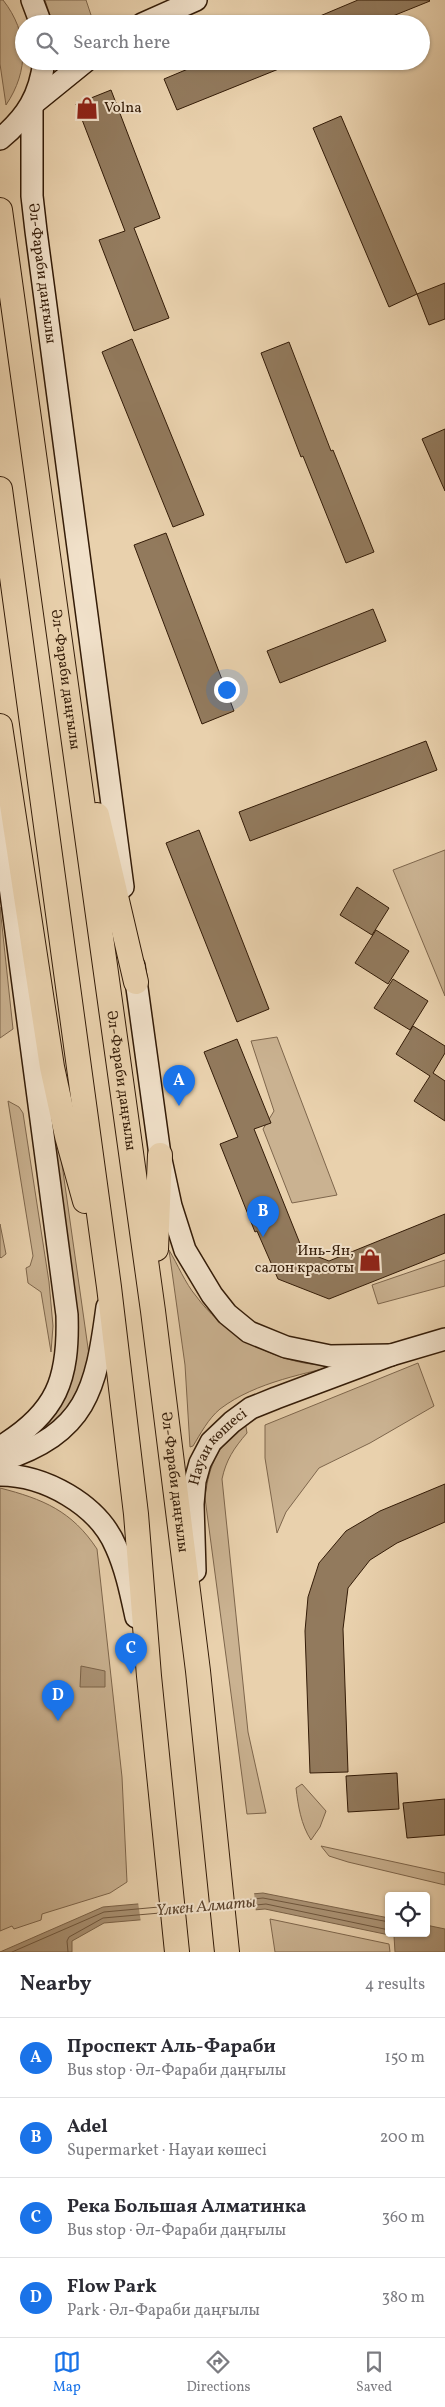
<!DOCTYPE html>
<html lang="en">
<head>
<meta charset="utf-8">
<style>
	:root { --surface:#fff; --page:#f2f2f3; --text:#2b2b33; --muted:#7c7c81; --line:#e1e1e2; --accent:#1a73e8 }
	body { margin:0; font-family:Vollkorn,serif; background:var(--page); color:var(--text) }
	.controls { position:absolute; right:15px; bottom:15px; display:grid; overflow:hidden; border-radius:5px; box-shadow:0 1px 4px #0004 }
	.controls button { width:45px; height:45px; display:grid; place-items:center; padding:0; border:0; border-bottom:1px solid var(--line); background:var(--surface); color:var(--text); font:25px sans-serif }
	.you { position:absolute; left:226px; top:689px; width:18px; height:18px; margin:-12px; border:4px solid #fff; border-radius:50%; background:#1a73e8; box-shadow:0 0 0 8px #1a73e833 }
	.badge { display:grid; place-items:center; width:32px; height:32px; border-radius:50%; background:var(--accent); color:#fff; font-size:16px; font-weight:700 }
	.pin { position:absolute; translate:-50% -41px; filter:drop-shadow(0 1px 2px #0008) }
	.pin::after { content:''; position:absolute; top:26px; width:18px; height:15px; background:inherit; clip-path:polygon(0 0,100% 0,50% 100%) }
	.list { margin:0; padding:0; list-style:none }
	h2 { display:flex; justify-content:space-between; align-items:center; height:65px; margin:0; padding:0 20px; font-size:21px }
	h2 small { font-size:16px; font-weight:400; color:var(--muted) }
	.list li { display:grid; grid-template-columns:32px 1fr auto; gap:15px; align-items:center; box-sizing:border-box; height:80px; padding:0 20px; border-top:1px solid var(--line) }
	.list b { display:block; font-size:19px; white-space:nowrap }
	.list p { margin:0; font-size:16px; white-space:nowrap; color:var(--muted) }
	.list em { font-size:16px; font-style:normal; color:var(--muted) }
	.icon { flex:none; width:28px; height:28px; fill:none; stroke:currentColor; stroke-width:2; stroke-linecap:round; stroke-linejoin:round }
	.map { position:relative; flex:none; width:445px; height:1952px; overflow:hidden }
	.search { position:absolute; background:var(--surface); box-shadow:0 1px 4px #0004; left:15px; right:15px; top:15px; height:55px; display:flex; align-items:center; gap:12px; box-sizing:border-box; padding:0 18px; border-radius:28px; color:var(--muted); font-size:19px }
	.sheet { height:385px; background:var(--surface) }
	nav { display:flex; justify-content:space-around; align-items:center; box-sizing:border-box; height:70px; border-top:1px solid var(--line); background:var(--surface); font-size:14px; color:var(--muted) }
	nav a { display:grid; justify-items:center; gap:2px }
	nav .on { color:var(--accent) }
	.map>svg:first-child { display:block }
	.green { fill:#cab291; stroke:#7e664c }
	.water { fill:#ab9375; stroke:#7b6349 }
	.pier { fill:#e9d1ad }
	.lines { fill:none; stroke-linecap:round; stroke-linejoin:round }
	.shore { stroke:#6f573e; stroke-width:1 }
	.building { fill:#927a5d; stroke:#331b07 }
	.secondary-casing { stroke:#331b07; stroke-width:24 }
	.primary-casing { stroke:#331b07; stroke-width:26 }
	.secondary { stroke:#f1e1ca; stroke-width:21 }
	.primary { stroke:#e9d1ad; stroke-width:24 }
	.labels { text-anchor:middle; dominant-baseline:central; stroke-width:4; stroke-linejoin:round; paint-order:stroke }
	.poi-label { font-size:15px; fill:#331b07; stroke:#f1e1ca; text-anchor:start }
	.street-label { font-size:15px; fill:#331b07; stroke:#f1e1ca }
	.water-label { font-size:16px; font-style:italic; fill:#5d452e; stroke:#f1e1ca }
</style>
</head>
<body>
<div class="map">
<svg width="445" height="1952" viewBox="0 0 445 1952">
	<rect width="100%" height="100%" fill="#e9d1ad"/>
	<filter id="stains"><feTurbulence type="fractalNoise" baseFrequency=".004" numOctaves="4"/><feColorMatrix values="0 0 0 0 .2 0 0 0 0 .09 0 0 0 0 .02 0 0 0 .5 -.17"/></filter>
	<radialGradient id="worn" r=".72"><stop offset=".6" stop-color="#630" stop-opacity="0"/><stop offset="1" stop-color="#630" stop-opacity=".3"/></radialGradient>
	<path class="green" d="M0,0H3C29,33 29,71 6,105L0,64Z
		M45,0H86L94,24H53Z
		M445,850V996L393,870Z
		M16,874L57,1129L90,1362L83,1384L56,1426L18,1446L73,1372Z
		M0,907L13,1029L0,1038Z
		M277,1037L337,1195L292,1203L263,1129L274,1111L251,1041Z
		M8,1101L19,1107L23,1113L49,1282L53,1326L51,1352L41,1292L28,1283L26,1268L30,1266L33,1256Z
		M0,1224L6,1254L1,1258L0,1257Z
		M169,1250C178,1265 185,1283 196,1296C221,1330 262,1355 304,1363C319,1366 335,1363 350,1362C306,1374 257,1381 220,1409C208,1419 201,1433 193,1446L190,1447L185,1365Z
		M445,1260V1286L378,1304L372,1285Z
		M418,1363L434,1406L370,1443L319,1468L286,1512L277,1533L265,1458V1425Z
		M245,1421L247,1433C234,1448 226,1460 222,1479L248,1732L266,1813L247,1814L205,1498C209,1462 219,1446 245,1421Z
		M0,1488C43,1499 72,1511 97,1549L122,1777L127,1882L110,1893L42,1914L41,1920L14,1929L12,1926L0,1931Z
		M302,1784L326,1811L320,1827L311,1840C301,1825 298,1805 296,1788Z
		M321,1846L445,1873V1885L348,1862L329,1856Z
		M270,1919L389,1944L390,1952H275Z"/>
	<path class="water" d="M81,1666L105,1671V1687H80Z
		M263,1893L389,1918V1933H426V1925L445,1929V1952H395L394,1936L265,1909L104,1923L72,1941V1952H0L103,1907Z"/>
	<path class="pier" d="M254,1892L256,1913L141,1923L138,1902Z"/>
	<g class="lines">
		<path class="shore" d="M235,1901L263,1898L389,1922
			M236,1907L266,1904L389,1930
			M12,1952L104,1912L159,1907
			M68,1952L67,1941L69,1937L103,1918L160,1913"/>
	</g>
	<path class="building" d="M358,0H429L430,1L373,24H301Z
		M207,61H296V62L177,110L164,79Z
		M111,90L160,218L134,228L169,318L134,331L99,240L125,231L76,104Z
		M341,116L417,294L389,307L313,128Z
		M445,283V319L429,325L417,294Z
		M132,339L204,515L173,527L102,352Z
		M289,342L331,451L333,450L374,552L346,563L303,456L301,457L261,353Z
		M445,429V491L422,439Z
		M166,533L234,711L202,724L134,545Z
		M373,609L386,641L280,683L267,651Z
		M426,741L437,770L250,841L239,812Z
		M199,830L269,1009L237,1022L166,843Z
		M357,887L389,908L372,935L340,915Z
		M376,930L409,951L388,984L355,963Z
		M393,979L428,1001L410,1030L374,1008Z
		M413,1026L445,1046V1053L433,1073L445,1081V1121L414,1101L430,1076L396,1054Z
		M237,1039L271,1123L254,1129L303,1251L329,1261L445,1214V1253L329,1299L278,1279L257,1231L255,1232L220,1144L238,1137L204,1052Z
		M445,1484V1522L397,1543L370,1560L348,1588L343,1629L348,1772L310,1773L305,1631L308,1597L319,1563L346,1531L380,1511Z
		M397,1773L399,1809L348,1812L346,1776Z
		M445,1799V1835L407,1838L403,1803Z"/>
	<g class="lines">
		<defs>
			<g id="secondary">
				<path d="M32,0L41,24"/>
				<path d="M142,24L196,0"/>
				<path id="s1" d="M32,104V196L36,231L123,887"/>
				<path d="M33,104L86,61"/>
				<path d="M0,139C27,117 40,95 44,61"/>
				<path d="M0,811L67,1315C69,1379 57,1413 0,1447"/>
				<path d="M134,966L160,1155L171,1206L185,1250L212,1295L227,1314L249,1332L286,1347L330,1356L391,1355"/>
				<path d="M0,1461C87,1433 96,1390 107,1307"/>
				<path d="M0,1475C44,1475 98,1504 116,1547C126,1569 131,1594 136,1617"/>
				<path id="s2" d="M195,1571L193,1504L195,1481L200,1463L211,1442L232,1422L251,1408L276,1398L391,1355L445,1339"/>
			</g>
			<g id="primary">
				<path id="s3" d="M0,210L153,1311L198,1671L227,1952"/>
				<path d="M0,489L109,1287L136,1514L149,1676L177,1952"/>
				<path d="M0,726L52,1067L67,1136L85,1201"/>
				<path d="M97,815L136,982"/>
				<path d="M156,1249L160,1155"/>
			</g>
		</defs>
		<use href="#secondary" class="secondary-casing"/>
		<use href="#primary" class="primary-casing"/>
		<use href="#secondary" class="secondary"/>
		<use href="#primary" class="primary"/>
	</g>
	<defs>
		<symbol id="shop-bare" viewBox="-9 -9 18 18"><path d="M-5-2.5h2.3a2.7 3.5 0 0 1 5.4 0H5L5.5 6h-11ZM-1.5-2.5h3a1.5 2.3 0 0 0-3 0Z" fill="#8f2418" stroke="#f1e1ca" stroke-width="2.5" paint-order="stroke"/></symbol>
	</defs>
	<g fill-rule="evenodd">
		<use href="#shop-bare" x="71" y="92" width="32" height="32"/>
		<use href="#shop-bare" x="354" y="1244" width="32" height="32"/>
	</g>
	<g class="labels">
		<g class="poi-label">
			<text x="104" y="108">Volna</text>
			<text x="354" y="1251" text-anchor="end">Инь-Ян,<tspan x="354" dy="17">салон красоты</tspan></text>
		</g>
		<g class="street-label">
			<text stroke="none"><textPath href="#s1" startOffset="170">Әл-Фараби даңғылы</textPath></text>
			<text stroke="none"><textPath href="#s3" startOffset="474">Әл-Фараби даңғылы</textPath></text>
			<text stroke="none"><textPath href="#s3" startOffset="879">Әл-Фараби даңғылы</textPath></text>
			<text stroke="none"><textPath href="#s2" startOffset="132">Науаи көшесі</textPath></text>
			<text stroke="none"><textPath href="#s3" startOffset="1284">Әл-Фараби даңғылы</textPath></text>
		</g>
		<g class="water-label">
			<text transform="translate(206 1907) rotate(-5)">Үлкен Алматы</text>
		</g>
	</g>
	<rect width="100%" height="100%" filter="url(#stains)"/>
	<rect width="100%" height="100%" fill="url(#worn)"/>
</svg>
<div class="controls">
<button><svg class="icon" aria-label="locate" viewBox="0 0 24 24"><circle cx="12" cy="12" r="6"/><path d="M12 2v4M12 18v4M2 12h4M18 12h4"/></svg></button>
</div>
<div class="you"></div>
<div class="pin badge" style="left:179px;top:1106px">A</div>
<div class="pin badge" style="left:263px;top:1237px">B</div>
<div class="pin badge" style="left:131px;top:1674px">C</div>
<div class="pin badge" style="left:58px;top:1721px">D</div>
<div class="search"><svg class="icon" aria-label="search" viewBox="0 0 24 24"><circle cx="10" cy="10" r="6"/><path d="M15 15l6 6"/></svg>Search here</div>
</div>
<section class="sheet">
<h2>Nearby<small>4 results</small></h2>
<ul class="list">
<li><span class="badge">A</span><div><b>Проспект Аль-Фараби</b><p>Bus stop · Әл-Фараби даңғылы</p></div><em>150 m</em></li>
<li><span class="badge">B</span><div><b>Adel</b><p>Supermarket · Науаи көшесі</p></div><em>200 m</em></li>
<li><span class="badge">C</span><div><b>Река Большая Алматинка</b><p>Bus stop · Әл-Фараби даңғылы</p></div><em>360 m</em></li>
<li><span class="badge">D</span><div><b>Flow Park</b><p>Park · Әл-Фараби даңғылы</p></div><em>380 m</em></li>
</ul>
</section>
<nav>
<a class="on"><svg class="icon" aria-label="map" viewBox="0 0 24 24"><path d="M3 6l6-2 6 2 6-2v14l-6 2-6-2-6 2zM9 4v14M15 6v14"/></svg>Map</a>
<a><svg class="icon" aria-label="directions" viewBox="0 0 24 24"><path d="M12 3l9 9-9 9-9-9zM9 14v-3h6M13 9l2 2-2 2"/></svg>Directions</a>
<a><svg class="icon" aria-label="saved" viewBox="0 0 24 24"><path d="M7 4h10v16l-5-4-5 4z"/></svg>Saved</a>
</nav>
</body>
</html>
